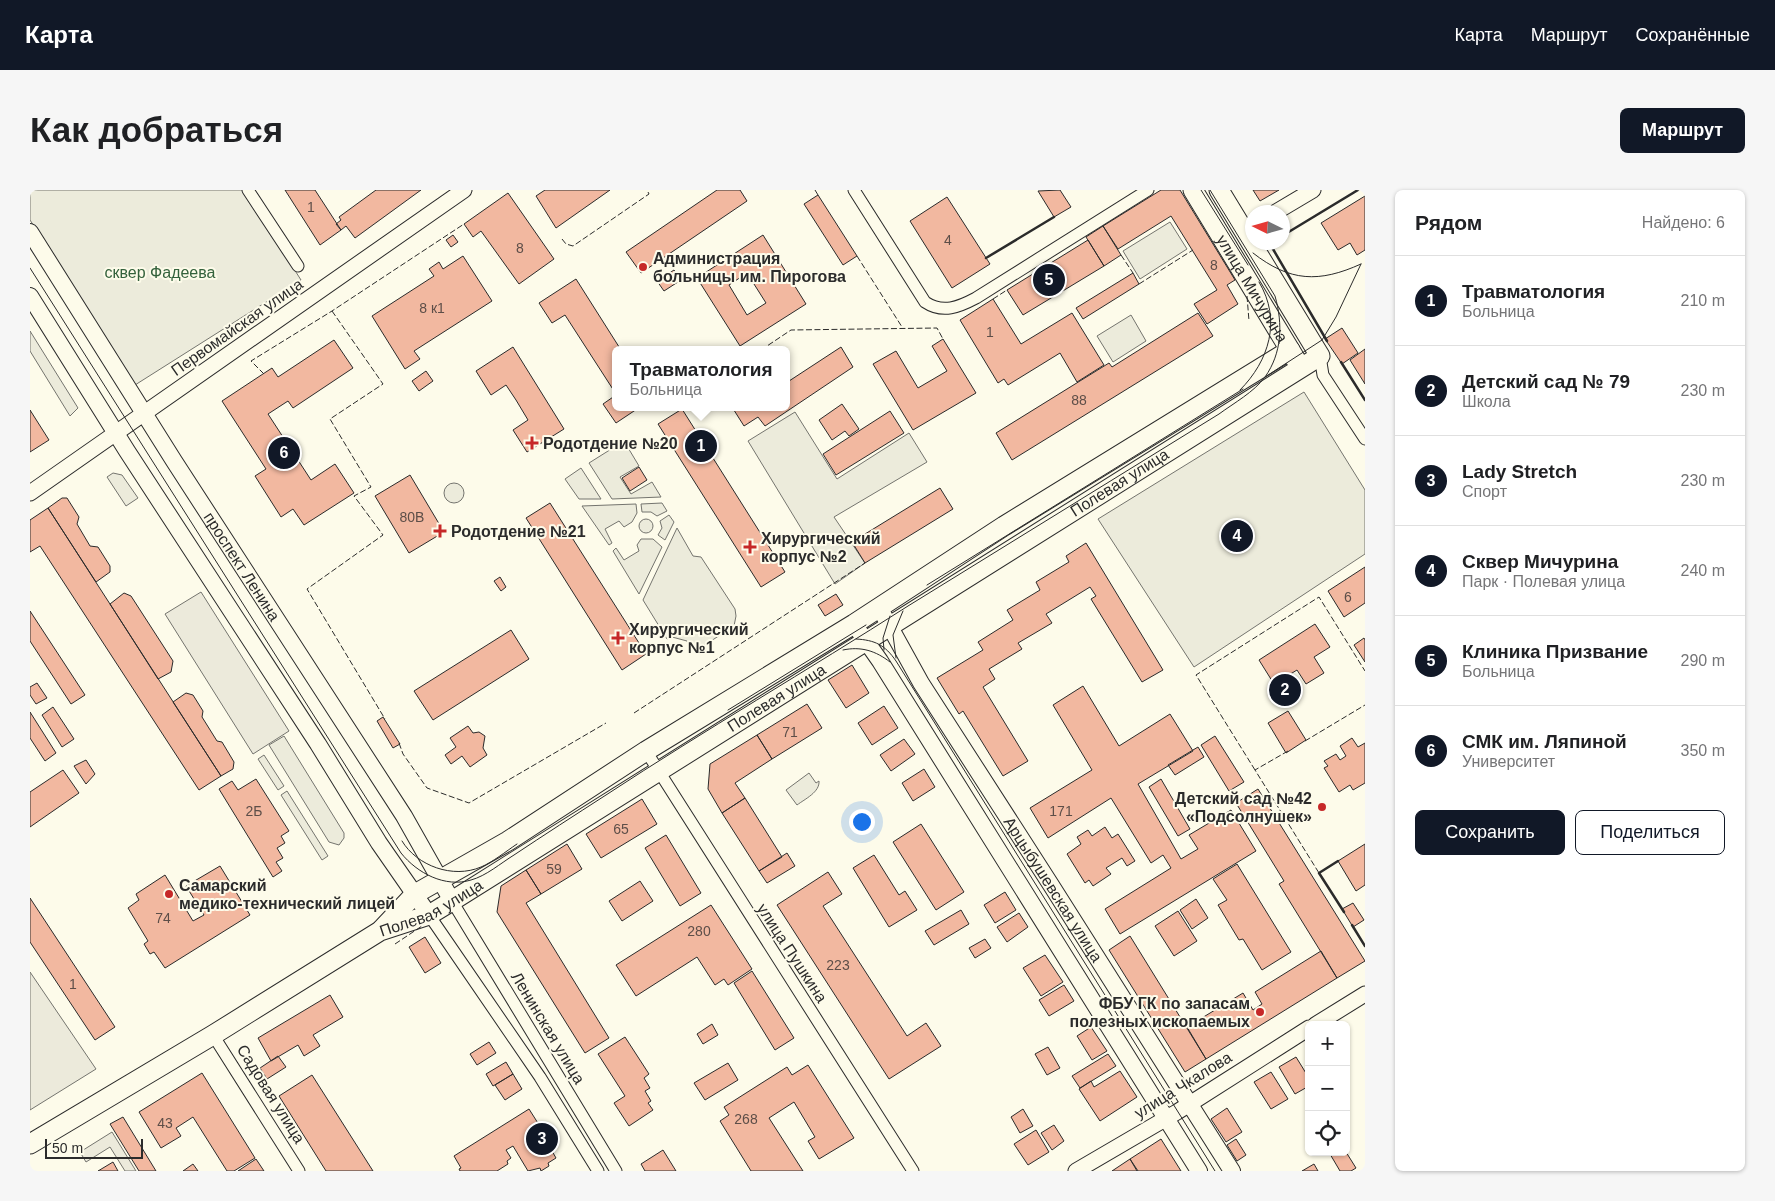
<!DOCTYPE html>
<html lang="ru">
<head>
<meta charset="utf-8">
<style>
	:root { --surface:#fff; --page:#f6f6f6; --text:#202124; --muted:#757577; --line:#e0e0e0; --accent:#111827 }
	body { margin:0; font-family:Helvetica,sans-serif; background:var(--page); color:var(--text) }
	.controls { position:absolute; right:15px; bottom:15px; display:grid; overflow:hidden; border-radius:8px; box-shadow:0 1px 4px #0004 }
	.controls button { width:45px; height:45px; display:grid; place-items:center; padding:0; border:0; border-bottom:1px solid var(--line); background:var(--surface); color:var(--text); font:25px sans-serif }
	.compass { position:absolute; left:1215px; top:15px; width:45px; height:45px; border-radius:50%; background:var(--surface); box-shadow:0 1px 4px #0004; rotate:275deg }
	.scale { position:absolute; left:15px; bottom:12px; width:98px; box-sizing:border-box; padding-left:5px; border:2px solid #2b2b2b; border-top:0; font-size:14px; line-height:18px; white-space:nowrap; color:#2b2b2b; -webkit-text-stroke:4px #fdfbea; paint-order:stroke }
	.you { position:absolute; left:831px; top:631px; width:18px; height:18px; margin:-12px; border:4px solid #fff; border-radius:50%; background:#1a73e8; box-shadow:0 0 0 8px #1a73e833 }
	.badge { display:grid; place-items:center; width:32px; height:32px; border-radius:50%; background:var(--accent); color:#fff; font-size:16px; font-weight:700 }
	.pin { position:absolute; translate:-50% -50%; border:2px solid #fff; box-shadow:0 1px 5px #0006 }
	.popup { position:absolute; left:582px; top:156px; width:178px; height:65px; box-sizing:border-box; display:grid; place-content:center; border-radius:8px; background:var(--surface); filter:drop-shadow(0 1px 4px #0005); font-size:16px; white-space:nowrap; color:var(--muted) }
	.popup b { font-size:19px; color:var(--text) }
	.popup::after { content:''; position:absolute; left:50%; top:100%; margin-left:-10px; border:10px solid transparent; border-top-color:var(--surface) }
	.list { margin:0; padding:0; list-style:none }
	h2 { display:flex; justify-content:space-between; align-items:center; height:65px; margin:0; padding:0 20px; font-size:21px }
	h2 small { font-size:16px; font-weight:400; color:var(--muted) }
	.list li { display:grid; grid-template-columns:32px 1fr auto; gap:15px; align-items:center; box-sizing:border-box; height:90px; padding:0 20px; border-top:1px solid var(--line) }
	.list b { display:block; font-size:19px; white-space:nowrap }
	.list p { margin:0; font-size:16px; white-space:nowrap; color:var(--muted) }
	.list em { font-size:16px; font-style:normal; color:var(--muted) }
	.actions { display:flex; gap:10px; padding:15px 20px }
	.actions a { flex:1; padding:11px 0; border:1px solid var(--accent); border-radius:8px; text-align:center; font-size:18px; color:var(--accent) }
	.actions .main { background:var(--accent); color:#fff }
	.icon { flex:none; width:28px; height:28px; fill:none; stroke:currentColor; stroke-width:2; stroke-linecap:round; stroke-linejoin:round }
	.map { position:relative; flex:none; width:1335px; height:981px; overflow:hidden; border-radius:8px }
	header { display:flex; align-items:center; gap:30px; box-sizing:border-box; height:70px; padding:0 25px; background:var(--accent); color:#fff }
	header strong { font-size:24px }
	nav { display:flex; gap:28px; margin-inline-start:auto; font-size:18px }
	.intro { display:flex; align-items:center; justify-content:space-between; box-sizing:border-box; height:120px; padding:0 30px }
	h1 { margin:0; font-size:35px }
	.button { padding:12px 22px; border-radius:8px; background:var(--accent); color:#fff; font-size:18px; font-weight:700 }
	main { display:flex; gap:30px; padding:0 30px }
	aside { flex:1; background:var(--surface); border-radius:8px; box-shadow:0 1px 4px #0004 }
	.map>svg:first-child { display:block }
	.green { fill:#ecebdb; stroke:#74746e }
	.parking { fill:#eceadb; stroke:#74746e }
	.building { fill:#f2b8a0; stroke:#2b2b2b; fill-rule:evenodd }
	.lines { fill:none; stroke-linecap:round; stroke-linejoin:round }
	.minor-casing { stroke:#2b2b2b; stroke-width:13 }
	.tertiary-casing { stroke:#2b2b2b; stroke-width:17 }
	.secondary-casing { stroke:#2b2b2b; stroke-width:18 }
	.primary-casing { stroke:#2b2b2b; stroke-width:21 }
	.minor { stroke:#fdfbea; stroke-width:11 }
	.tertiary { stroke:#fdfbea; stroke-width:15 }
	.secondary { stroke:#fdfbea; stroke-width:16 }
	.primary { stroke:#fdfbea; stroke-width:19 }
	.tram { stroke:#2b2b2b; stroke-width:1 }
	.fence { stroke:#2b2b2b; stroke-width:1; stroke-dasharray:6 2.5; stroke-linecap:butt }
	.wall { stroke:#2b2b2b; stroke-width:2.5 }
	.poi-dot { fill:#c62828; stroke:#fdfbea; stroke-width:2 }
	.labels { text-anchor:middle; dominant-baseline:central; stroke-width:4; stroke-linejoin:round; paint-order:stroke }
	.number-label { font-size:14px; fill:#5d4e48 }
	.poi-label { font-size:16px; font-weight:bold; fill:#2b2b2b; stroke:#fdfbea; text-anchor:start }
	.park-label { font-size:16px; fill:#34623c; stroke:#fdfbea }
	.street-label { font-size:16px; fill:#2b2b2b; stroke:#fdfbea }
</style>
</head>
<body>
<header>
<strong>Карта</strong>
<nav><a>Карта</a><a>Маршрут</a><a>Сохранённые</a></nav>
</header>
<div class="intro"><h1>Как добраться</h1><a class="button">Маршрут</a></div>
<main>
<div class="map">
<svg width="1335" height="981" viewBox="0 0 1335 981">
	<rect width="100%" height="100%" fill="#fdfbea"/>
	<path class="green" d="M0,0H214L271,90L105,195L0,30Z
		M1140,32L1157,59L1110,89L1093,61Z
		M1101,125L1116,151L1083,172L1067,146Z
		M0,141L48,218L40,226L0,161Z
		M1274,202L1335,300V364L1164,477L1068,329Z
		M765,222L807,289L879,243L897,272L804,327L835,373L805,394L718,251Z
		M594,251L609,276L590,287L601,304L622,292L631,307L582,309L559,273Z
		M551,278L571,309H549L535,289Z
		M83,283L92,285L108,308L96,316L77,287Z
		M414 303a10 10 0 1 1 20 0a10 10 0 1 1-20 0Z
		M632,313L637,321L627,326L621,322H612L611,314Z
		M606,314L607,323L602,332L594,337L589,331L575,339L582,353L579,355L552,316Z
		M639,325L644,332L635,350L628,345L632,338L630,331Z
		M609 336a7 7 0 1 1 14 0a7 7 0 1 1-14 0Z
		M647,338L663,366L671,367L705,419L706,426L704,436L664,462L657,451L642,447L637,449L613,410Z
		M611,349H623L632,357L609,404L583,361L586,358L594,370L609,361L607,355Z
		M254,546L314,643V648L309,655L299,652L239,555Z
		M234,565L254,596L248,600L228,569Z
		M779,583L786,593L789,591C790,602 775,609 767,615L756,600Z
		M257,601L298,666L292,670L251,605Z"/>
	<path class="parking" d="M171,402L259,541L223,564L135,424Z
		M0,782L66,879L0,920Z
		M82,942L106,981H95L80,957L56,972L50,962Z"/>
	<path class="building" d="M255,0H285L311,40L290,55Z
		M346,0H391L325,48L316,36L311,40L306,34L311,30L309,27Z
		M515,0H580L526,38L506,6Z
		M687,0H710L717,11L611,83L596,62Z
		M1030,0L1041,17L1024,27L1008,1Z
		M1131,0H1150L1205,90L1197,95L1208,114L1177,134L1164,114L1187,100L1141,26L1088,59L1073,36Z
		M1223,0H1249L1230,11Z
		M478,3L524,69L489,94L451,41L443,47L434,34Z
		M788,5L827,66L813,75L774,14Z
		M1335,6V60L1327,65L1320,53L1308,60L1291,33Z
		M917,7L960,74L922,98L880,31Z
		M1073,36L1091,65L1074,76L1056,47Z
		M423,45L428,52L421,57L416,50Z
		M733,45L776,114L710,156L667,88ZM717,83L736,113L717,125L699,95Z
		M1058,50L1074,76L993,125L977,100Z
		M433,66L462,111L384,161L390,169L375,179L342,126L404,86L399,79L409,72L413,79Z
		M644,80L651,90L634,101L627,91Z
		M1103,83L1109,94L1053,129L1046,118Z
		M546,89L591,160H586V204L535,125L522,133L509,113Z
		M963,109L991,154L1042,123L1074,175L1047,192L1030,163L978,195L974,189L968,193L930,130Z
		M1168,123L1183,146L982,270L966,243L1079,173L1082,177Z
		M1312,138L1328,163L1312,174L1295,149Z
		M913,149L946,203L883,240L843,174L866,161L888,198L917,181L902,156Z
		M304,150L323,178L263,218L258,211L238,224L281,290L305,274L324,303L274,335L263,319L251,327L225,286L236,279L192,211L242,178L248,187Z
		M483,157L534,239L497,262L483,240L498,230L486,210L476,195L461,205L446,181Z
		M811,157L823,177L735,236L728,227L714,236L702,217H756V193Z
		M1335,159V194L1320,170Z
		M396,181L403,191L389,201L382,191Z
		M586,205V217H610L586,233L573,214Z
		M812,214L829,239L819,246L815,241L802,250L789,230Z
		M652,219L755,382L731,397L628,234Z
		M0,220L19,250L0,262Z
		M860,221L874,243L806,285L793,264Z
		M609,277L617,290L600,301L592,288Z
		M380,285L414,342L379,363L345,306Z
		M910,298L923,319L835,373L822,352Z
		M32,308H37L49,327L47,334L60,356L68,357L80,376V382L66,392L18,318Z
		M520,313L616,464L592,480L496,328Z
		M18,318L191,586L169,600L10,356L0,362V330Z
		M1056,353L1133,480L1112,492L1061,409L1066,406L1060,397L1016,424L1022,433L988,453L992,459L959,479L965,489L953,497L998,571L973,586L933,521L929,524L907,488L953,460L948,452L983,430L977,420L1010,400L1006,392L1039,372L1036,366Z
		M1335,377V413L1314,427L1298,401Z
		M470,387L476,397L471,401L464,391Z
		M94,403L101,406L143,471L141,482L128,489L80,414Z
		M806,404L813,415L795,426L788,415Z
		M0,421L55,505L41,514L0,451Z
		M1285,434L1300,457L1284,467L1294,483L1276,494L1267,480L1244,494L1229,470Z
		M481,440L499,469L403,530L384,501Z
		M1334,448L1335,450V472L1324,455Z
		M822,475L839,503L816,518L798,490Z
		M7,493L17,508L6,514L0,505V497Z
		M1053,496L1089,556L1140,524L1163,561L1108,594L1151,669L1168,659L1159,645L1201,620L1226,661L1090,744L1075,719L1141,678L1133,665L1121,673L1081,608L1018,648L1000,618L1062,580L1023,515Z
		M156,503L163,505L173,521L172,527L187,551L192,552L204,572L203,579L191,586L143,512Z
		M777,514L792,538L742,569L727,545Z
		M854,516L868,538L842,555L828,533Z
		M23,517L44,549L32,557L12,525Z
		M1258,521L1276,550L1256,563L1238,533Z
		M0,522L26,563L15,571L0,548Z
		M353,527L370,554L363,558L347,531Z
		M438,536L443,543L449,542L455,546L453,558L457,565L440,577L432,566L421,574L415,565L426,557L420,548Z
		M727,545L742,569L705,593L715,608L692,623L678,599L680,574Z
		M1185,546L1214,592L1199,601L1171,555Z
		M1322,548L1328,557L1335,553V593L1323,600L1320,595L1309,602L1294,578L1298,576L1294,571L1306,564L1310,570L1316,566L1310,556Z
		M874,549L885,564L861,581L850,565Z
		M1168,557L1174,567L1145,585L1138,575Z
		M56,570L65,584L56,594L44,576Z
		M894,579L905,597L883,611L872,593Z
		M33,580L49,603L0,637V602Z
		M226,589L259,641L251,646L255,653L247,658L253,668L246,672L252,681L243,687L189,599L202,591L208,600Z
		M1131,589L1160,639L1148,646L1119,597Z
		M1228,599L1335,771L1307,788L1249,694L1254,691L1206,613Z
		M715,608L752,667L729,681L692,623Z
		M612,609L627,634L571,668L556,644Z
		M891,634L934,702L906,720L863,652Z
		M1075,637L1082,648L1088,644L1105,671L1097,676L1092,668L1076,678L1081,684L1063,696L1059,690L1055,693L1037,664L1051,654L1047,647L1058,640L1062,646Z
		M636,645L671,703L650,716L615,658Z
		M537,654L552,679L511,704L496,680Z
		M1335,654V695L1326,701L1308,671Z
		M757,663L765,676L737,693L729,681Z
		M844,665L869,705L875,701L887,720L859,737L823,678Z
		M1207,674L1261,762L1232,780L1213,749L1209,750L1188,715L1197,710L1183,689Z
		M190,676L220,725L135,778L124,762L120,764L114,754L118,751L98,718L109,710L106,704L135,685L163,731L174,725L156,696Z
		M496,680L511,704L496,713L579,848L555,863L467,722L471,696Z
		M798,682L812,704L793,716L877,846L896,833L911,856L859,889L747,715Z
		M610,691L623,711L592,731L579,711Z
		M975,702L986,720L965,733L954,715Z
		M0,708L85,837L65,850L0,752Z
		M1166,709L1178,728L1162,739L1150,720Z
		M1323,713L1334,730L1323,737L1312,719Z
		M681,715L722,779L698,795L694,789L685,795L667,767L606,806L586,775Z
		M931,720L939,734L904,755L895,741Z
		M1148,721L1167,751L1144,766L1125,736Z
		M989,723L998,737L977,752L967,737Z
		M1100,746L1176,869L1155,882L1079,760Z
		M395,747L411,773L395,783L379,757Z
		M955,749L961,758L945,768L939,758Z
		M1291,761L1307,788L1176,869L1157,837L1213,803L1223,820L1232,814L1225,802Z
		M1015,765L1033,792L1011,806L993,778Z
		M722,781L764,848L745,860L704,793Z
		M1034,795L1044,811L1019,826L1009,810Z
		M300,805L313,827L283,845L290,856L274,866L268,855L241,871L228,848Z
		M682,834L688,845L673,854L667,844Z
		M1061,837L1077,861L1062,870L1047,846Z
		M595,847L619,884L614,888L620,898L615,901L621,911L618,913L623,920L599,936L584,913L595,906L568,864Z
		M459,852L466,863L447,875L440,864Z
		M1018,857L1030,878L1017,885L1005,864Z
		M1078,864L1086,876L1050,898L1042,886Z
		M248,866L256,877L237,889L230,878Z
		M1266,867L1279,888V896L1265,904L1249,877Z
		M476,872L483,884L463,896L456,884Z
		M698,873L708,890L675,910L664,893Z
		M778,875L824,948L789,969L778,951L785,947L764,912L739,928L773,981H721L690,931L699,925L694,917L757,877L762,885Z
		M1090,881L1107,907L1070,931L1049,899L1061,891L1064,897Z
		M1241,882L1258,909L1241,919L1224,892Z
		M172,883L225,968L204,981H197L163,927L146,938L151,946L131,958L109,922Z
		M483,884L492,899L475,910L465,895Z
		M282,885L343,981H296L249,906Z
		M1197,918L1212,942L1196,952L1181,929Z
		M499,919L525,960L522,961L526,968L518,973L519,976L511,981L510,978L498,981L483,956L476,960L481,968L477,971L478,974L467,981H430L429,979L431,978L424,966Z
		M993,919L1003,936L990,943L981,927Z
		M93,927L126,981H109L80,934Z
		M1024,935L1034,951L1022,960L1011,943Z
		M1006,940L1019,962L998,975L984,954Z
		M1131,949L1151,981H1108L1100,969Z
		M1206,949L1216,965L1207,971L1197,955Z
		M633,960L646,981H615L611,974Z
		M1302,962H1316L1326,978L1321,981H1310L1300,964Z
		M226,969L234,981H208Z
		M1100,969L1107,981H1082Z
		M83,972L88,981H68Z
		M163,974L168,981H153Z
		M1284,974L1288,981H1272Z"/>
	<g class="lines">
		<defs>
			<path id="minor" d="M218,0L268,76
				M824,0L895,112C913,124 929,117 946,108L1118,0
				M1290,166L1293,185L1335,249
				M616,561L883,981
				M422,711L586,981
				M399,725L510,887L568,981
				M183,845L269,981"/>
			<path id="tertiary" d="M1246,22L1283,0
				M0,303L434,0
				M1285,835L1335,804
				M1046,981L1147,922L1279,838"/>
			<g id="secondary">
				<path id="s1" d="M0,42L144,271L374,626L422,711"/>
				<path d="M0,106L97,261L288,554L349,653L399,725"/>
				<path id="s2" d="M849,417L891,493L1021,695L1202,981"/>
				<path d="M824,434L850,471L1169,981"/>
			</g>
			<g id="primary">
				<path id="s3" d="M1163,0L1266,170"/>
				<path d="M352,739L385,704L478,651L616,561L824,434L974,336L1260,160"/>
				<path id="s4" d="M0,954L183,845L350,741L399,725L422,711L1290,166L1189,0"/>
			</g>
		</defs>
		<use href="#minor" class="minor-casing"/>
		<use href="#tertiary" class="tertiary-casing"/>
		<use href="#secondary" class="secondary-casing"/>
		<use href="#primary" class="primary-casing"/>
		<use href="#minor" class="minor"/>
		<use href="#tertiary" class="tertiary"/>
		<use href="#secondary" class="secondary"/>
		<use href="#primary" class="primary"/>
		<path class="tram" d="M1171,0L1218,75
			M1223,63C1260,92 1289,93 1331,74
			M0,78L371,663C387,683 415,698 441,690C456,686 471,673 484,665C514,645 545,625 576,605C675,540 778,480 878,416L1189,224C1204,213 1224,202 1235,187C1252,163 1253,134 1245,106L1180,0
			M1235,187L1292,150L1306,127L1331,74
			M1210,200C1239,171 1252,130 1229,92
			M897,395L1213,199
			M826,449C845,450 855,455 866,471L1185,981
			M813,460C831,456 846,461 860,472
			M854,460L853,448L860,426
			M866,468L863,445L873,421
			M698,520L836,435
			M372,651C387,676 423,689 451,677C463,672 475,662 487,654"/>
		<path class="fence" d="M785,0L788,5
			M532,49L536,54L543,56L619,4L617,0
			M1091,65L1103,83
			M827,66L872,137
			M1109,94L1163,60
			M1217,106L1219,131
			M963,109L977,100
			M302,121L353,194L300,229L341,297L324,306L353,345L277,399L355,529
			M731,160L761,140L907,138L913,149
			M234,184L221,171L302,121L434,34
			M604,523L835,373
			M1275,551L1335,515
			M369,553L373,564L397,598L439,613L576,533
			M1258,561L1225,580L1289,683
			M1225,580L1166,485L1289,407L1335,481
			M365,754L392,736"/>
		<path class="wall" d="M1252,46L1328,0
			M1243,52L1240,54L1297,151
			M956,68L1024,27
			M1311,172L1335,210
			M1308,671L1289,683L1314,722
			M1322,735L1335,756"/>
	</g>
	<g class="poi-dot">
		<circle cx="613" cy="77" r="5"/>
		<path d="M499.5 245.5h5v5h5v5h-5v5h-5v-5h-5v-5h5z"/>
		<path d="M407.5 333.5h5v5h5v5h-5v5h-5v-5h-5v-5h5z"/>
		<path d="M717.5 349.5h5v5h5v5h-5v5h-5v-5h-5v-5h5z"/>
		<path d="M585.5 440.5h5v5h5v5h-5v5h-5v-5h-5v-5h5z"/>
		<circle cx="1292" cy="617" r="5"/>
		<circle cx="139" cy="704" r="5"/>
		<circle cx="1230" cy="822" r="5"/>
	</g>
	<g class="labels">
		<g class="number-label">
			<text x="281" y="17">1</text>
			<text x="918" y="50">4</text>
			<text x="490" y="58">8</text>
			<text x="1184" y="75">8</text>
			<text x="402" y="118">8 к1</text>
			<text x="960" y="142">1</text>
			<text x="1049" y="210">88</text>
			<text x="382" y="327">80В</text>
			<text x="1318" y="407">6</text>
			<text x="760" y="542">71</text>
			<text x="224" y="621">2Б</text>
			<text x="1031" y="621">171</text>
			<text x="591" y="639">65</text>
			<text x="524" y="679">59</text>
			<text x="133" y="728">74</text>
			<text x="669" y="741">280</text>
			<text x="808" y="775">223</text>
			<text x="43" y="794">1</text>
			<text x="716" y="929">268</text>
			<text x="135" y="933">43</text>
		</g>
		<g class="poi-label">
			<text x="623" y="68">Администрация<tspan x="623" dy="18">больницы им. Пирогова</tspan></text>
			<text x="513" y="253">Родотдение №20</text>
			<text x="421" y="341">Родотдение №21</text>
			<text x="731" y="348">Хирургический<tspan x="731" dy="18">корпус №2</tspan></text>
			<text x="599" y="439">Хирургический<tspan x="599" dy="18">корпус №1</tspan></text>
			<text x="1282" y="608" text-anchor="end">Детский сад №42<tspan x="1282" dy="18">«Подсолнушек»</tspan></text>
			<text x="149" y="695">Самарский<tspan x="149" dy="18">медико-технический лицей</tspan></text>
			<text x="1220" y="813" text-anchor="end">ФБУ ГК по запасам<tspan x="1220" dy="18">полезных ископаемых</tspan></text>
		</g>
		<g class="park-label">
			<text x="130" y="82">сквер Фадеева</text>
		</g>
		<g class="street-label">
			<text stroke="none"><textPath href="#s3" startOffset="115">улица Мичурина</textPath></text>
			<text transform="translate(207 137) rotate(-35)">Первомайская улица</text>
			<text stroke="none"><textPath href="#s4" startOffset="1276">Полевая улица</textPath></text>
			<text stroke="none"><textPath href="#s1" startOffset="396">проспект Ленина</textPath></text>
			<text stroke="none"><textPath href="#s4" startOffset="871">Полевая улица</textPath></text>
			<text stroke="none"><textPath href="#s2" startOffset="332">Арцыбушевская улица</textPath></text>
			<text stroke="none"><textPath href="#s4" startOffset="466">Полевая улица</textPath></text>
			<text transform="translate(762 763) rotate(57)">улица Пушкина</text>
			<text transform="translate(518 838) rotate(59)">Ленинская улица</text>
			<text transform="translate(1153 895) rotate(-32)">улица Чкалова</text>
			<text transform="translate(241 904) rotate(58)">Садовая улица</text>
		</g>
	</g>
</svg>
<div class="controls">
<button>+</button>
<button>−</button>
<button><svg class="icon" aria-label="locate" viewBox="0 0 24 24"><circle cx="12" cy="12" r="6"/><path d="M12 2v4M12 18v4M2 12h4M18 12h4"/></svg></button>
</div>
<svg class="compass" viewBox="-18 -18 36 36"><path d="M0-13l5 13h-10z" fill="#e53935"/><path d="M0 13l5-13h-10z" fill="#757577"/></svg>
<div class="scale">50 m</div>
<div class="you"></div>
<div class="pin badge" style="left:671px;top:256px">1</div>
<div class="popup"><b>Травматология</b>Больница</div>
<div class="pin badge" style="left:1255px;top:500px">2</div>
<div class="pin badge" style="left:512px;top:949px">3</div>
<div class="pin badge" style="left:1207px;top:346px">4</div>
<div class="pin badge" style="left:1019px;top:90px">5</div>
<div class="pin badge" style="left:254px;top:263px">6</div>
</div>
<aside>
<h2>Рядом<small>Найдено: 6</small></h2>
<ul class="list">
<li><span class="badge">1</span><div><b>Травматология</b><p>Больница</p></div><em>210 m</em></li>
<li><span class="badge">2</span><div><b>Детский сад № 79</b><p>Школа</p></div><em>230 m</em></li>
<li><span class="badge">3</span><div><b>Lady Stretch</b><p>Спорт</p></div><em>230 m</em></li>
<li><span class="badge">4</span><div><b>Сквер Мичурина</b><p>Парк · Полевая улица</p></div><em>240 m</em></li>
<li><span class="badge">5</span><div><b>Клиника Призвание</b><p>Больница</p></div><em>290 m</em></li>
<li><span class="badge">6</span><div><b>СМК им. Ляпиной</b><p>Университет</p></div><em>350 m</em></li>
</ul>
<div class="actions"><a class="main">Сохранить</a><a>Поделиться</a></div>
</aside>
</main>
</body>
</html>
